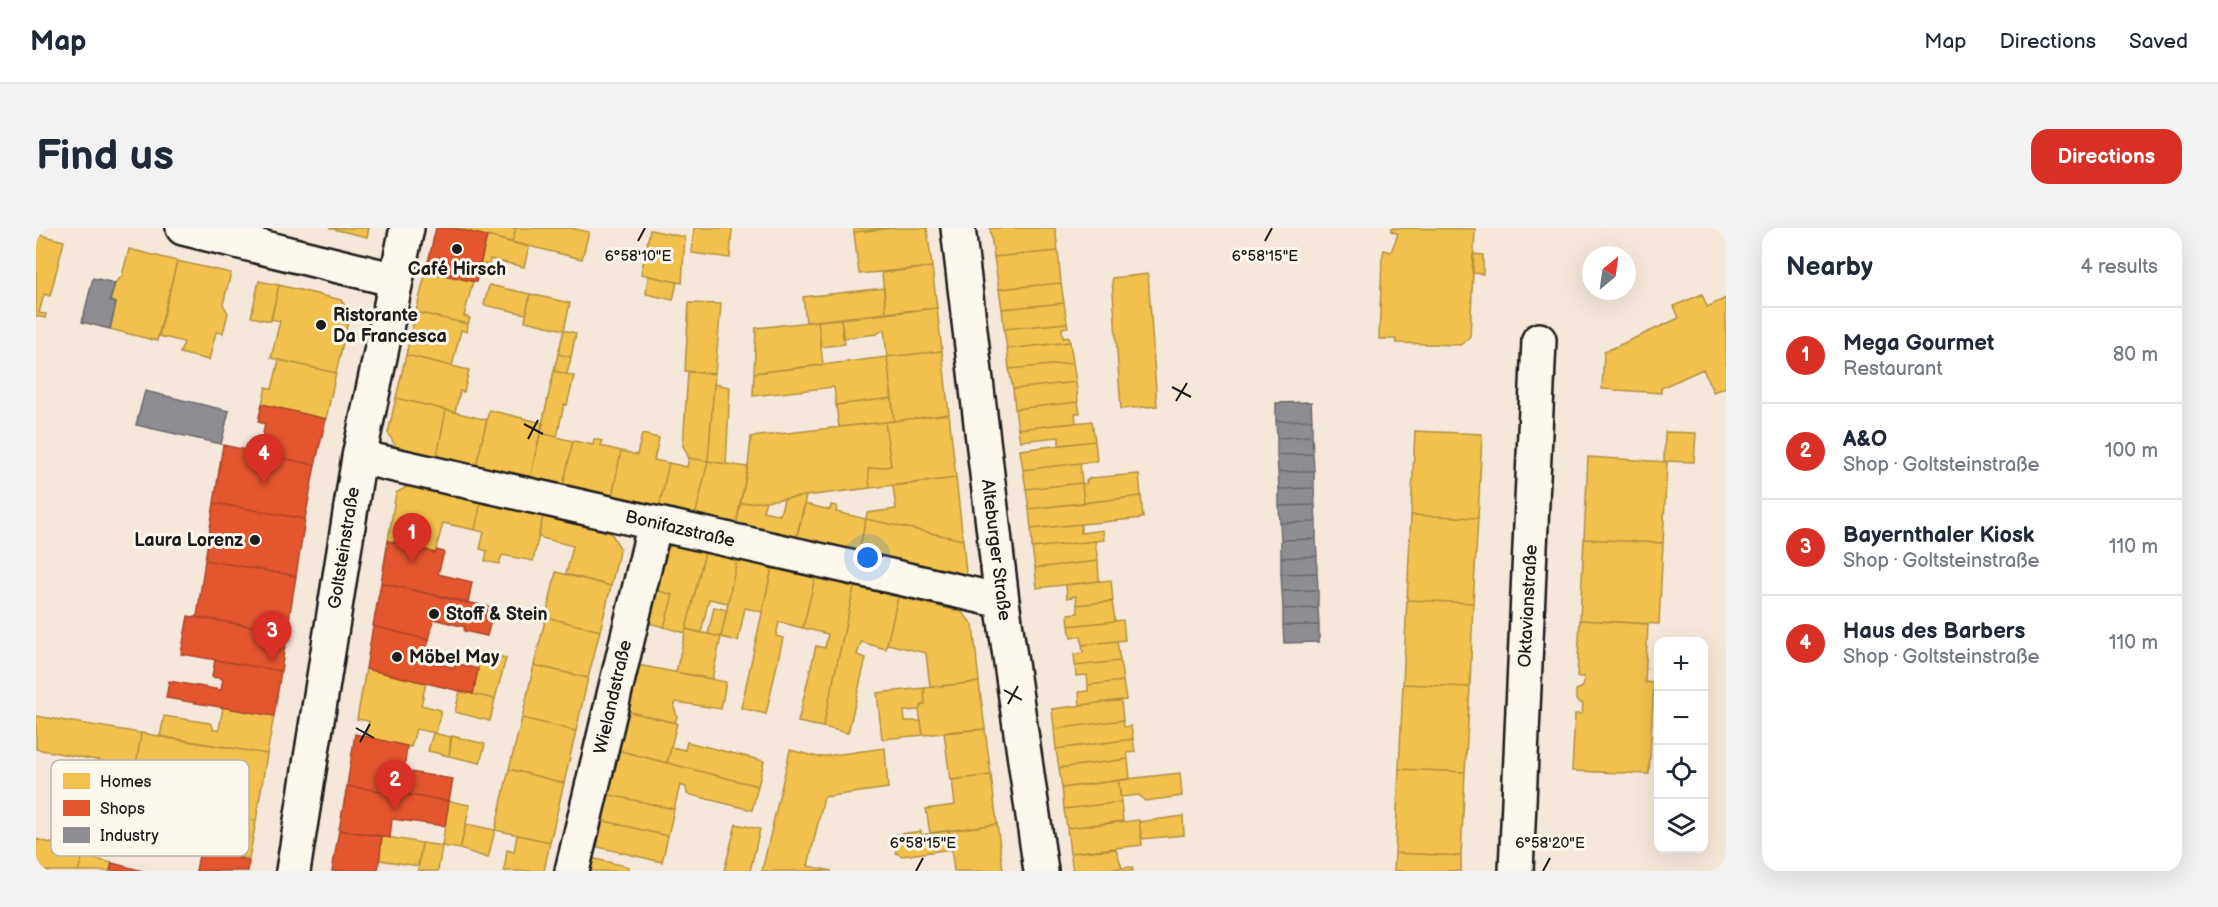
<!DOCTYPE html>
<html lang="en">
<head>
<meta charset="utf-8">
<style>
	:root { --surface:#fff; --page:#f2f2f3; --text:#1f2937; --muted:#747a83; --line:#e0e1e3; --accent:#d93025 }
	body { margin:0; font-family:"Balsamiq Sans",sans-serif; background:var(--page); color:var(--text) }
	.controls { position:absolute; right:18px; bottom:18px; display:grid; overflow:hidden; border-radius:12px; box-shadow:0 6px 24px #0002 }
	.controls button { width:54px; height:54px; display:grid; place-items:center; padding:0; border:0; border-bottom:2px solid var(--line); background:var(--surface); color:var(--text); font:30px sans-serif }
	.compass { position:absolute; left:1546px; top:18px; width:54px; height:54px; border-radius:50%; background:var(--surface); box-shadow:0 6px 24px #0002; rotate:29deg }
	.you { position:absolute; left:832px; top:330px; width:21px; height:21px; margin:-15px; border:4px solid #fff; border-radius:50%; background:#1a73e8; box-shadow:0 0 0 9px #1a73e833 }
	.badge { display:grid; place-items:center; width:39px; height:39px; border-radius:50%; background:var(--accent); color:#fff; font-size:20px; font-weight:700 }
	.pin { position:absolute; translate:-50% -50px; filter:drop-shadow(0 2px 3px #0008) }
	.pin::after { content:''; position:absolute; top:32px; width:21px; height:18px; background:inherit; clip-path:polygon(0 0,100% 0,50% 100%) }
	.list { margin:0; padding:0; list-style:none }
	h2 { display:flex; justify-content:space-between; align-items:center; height:78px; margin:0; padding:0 24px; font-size:26px }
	h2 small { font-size:20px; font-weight:400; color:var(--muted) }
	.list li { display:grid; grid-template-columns:39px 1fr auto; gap:18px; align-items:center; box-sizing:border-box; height:96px; padding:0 24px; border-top:2px solid var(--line) }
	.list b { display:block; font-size:22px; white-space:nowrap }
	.list p { margin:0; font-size:20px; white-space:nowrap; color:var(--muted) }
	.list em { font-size:20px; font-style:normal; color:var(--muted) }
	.icon { flex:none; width:33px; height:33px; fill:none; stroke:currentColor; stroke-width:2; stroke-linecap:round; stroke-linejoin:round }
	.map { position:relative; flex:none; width:1690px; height:643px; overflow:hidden; border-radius:18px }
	header { display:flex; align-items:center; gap:36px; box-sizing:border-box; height:84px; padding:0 30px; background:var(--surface); border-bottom:2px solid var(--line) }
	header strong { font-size:28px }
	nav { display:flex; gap:33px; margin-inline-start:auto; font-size:21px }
	.intro { display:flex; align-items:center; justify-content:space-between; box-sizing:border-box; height:144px; padding:0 36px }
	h1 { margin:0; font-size:42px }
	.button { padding:15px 27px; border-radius:18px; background:var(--accent); color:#fff; font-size:21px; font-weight:700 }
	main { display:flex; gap:36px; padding:0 36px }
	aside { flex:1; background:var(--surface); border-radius:18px; box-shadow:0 6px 24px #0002 }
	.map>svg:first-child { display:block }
	.homes { fill:#f2c14e; stroke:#b2903f; stroke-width:1.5 }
	.shops { fill:#e4572e; stroke:#a84529; stroke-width:1.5 }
	.industry { fill:#8d8d92; stroke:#6b6b6f; stroke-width:1.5 }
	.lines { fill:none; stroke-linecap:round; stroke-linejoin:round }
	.minor-casing { stroke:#1c1c1c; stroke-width:38 }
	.minor { stroke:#fbf7ec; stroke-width:33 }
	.ticks { fill:none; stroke:#1c1c1c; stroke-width:2 }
	.poi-dot { fill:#1c1c1c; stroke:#fbf7ec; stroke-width:2 }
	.labels { text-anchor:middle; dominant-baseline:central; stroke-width:6; stroke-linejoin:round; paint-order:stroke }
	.poi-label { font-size:18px; font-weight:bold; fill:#1c1c1c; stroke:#fbf7ec; text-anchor:start }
	.street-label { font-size:18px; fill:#1c1c1c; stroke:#fbf7ec }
	.key { fill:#fbf7ec; stroke:#b8b5ae; stroke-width:1.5 }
	.key-label { font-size:16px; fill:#1c1c1c }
	.ticks-label { font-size:15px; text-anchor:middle; fill:#1c1c1c; stroke:#fbf7ec; stroke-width:6; stroke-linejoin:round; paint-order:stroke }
</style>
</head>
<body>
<header>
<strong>Map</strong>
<nav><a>Map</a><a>Directions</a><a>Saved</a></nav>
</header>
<div class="intro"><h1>Find us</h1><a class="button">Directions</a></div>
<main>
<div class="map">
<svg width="1690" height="643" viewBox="0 0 1690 643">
	<rect width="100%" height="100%" fill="#f5e7da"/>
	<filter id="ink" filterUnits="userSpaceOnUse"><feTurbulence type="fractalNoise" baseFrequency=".0167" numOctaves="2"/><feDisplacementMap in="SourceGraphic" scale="12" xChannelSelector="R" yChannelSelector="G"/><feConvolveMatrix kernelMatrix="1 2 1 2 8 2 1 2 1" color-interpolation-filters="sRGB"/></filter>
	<g filter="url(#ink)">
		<path class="homes" d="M293,0H333L331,9Z
			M417,0H480L476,14Z
			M480,0H534L553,4L546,31L476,14Z
			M658,0H696L694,30L656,25Z
			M818,0H858L818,4Z
			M858,0H891L896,39L823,46L818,4Z
			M954,0H1019L1022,23L958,29Z
			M1356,0L1439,1L1434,108L1428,115L1424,117L1360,115V111H1343L1346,31L1348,22L1355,24L1362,6L1355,3Z
			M614,2L649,9L646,55L605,46Z
			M0,6L28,13L14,68L8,66L3,85L10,86L9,90L0,88Z
			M451,8L493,19L488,39L454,31L453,37L444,35Z
			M93,21L141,33L121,113L74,101L80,75L74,73L79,55L86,48Z
			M1022,23L1025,55L963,61L958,29Z
			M1437,26L1447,27V46L1436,45Z
			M141,33L195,45L187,76L192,85L187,105L180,104L173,132L144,125L148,114L123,108Z
			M896,39L901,80L850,85L846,45Z
			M390,43L437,53L428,88L434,90L432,96L380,84Z
			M1112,46L1121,178L1085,181L1076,50Z
			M612,48L641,54L637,72L610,66Z
			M223,53L243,57L235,93L215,89Z
			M1025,55L1028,75L966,81L963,61Z
			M243,57L305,72L314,85L300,145L235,130L244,93L235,91Z
			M453,57L494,66L490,86L448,77Z
			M848,60L850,85L770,94L767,69Z
			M494,66L534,75L528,102L489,93Z
			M1666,66L1671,79L1690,70V159L1677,164L1667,141L1625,160V165L1566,161L1568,124L1643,90L1638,78Z
			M653,75L685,76L679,146L649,143Z
			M1028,75L1031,95L968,101L966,81Z
			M901,80L906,123L851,129L848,101L841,106L807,110L805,91Z
			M380,84L432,96L431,104L425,102L416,138L370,127Z
			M805,91L809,116L785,119L782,93Z
			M782,93L787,137L718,145L720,100Z
			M1031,95L1032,99L1026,100L1027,110L1033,109L1034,114L971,121L968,101Z
			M528,102L540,105L535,129L522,126Z
			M1034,114L1037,135L973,141L971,121Z
			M906,123L913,186L858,193L851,129Z
			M522,126L535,129L531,146L518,143Z
			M370,127L433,142L428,164L424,163L419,184L360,170Z
			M851,129L856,170L800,177L798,159L717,168L718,145Z
			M243,132L300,145L290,191L226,176L230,159L236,161Z
			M1037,135L1040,154L977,161L973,141Z
			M518,143L538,148L531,177L528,176L521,209L504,205Z
			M652,144L679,145L672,233L653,230L647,218Z
			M1040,154L1042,174L979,181L977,161Z
			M678,156L694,159L690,236L672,233Z
			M360,170L410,182L401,228L360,219L352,205Z
			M856,170L858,193L803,199L800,177Z
			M1042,174L1044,185H1039L1040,195L982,201L979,181Z
			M410,182L451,192L440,238L401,228Z
			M453,182L507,195L494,250L440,238Z
			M913,186L920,250L834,260L832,241L855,238L849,194Z
			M1056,193L1059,213L1023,217V209L984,213L982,201Z
			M849,194L855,238L832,241L834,260L704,276L712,239L715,209Z
			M1379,203L1446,206L1442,290L1375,287Z
			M1629,204L1660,205L1658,234L1628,233Z
			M504,205L537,213L527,258L494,250Z
			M606,206L623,210L618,232L633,235L623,280L576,269L585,223L601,227Z
			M558,211L566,213L565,218L585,223L576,269L527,258L537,213L557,217Z
			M1059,213L1061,233L987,242L984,222Z
			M1552,229L1631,234L1627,315L1548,311Z
			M653,230L672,233L659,289L623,280L633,235L651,239Z
			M672,233L712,239L700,298L659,289Z
			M1044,235L1046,255L990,261L987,242Z
			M1103,246L1105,268L1048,275L1046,256L1051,255L1050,253L1054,250Z
			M920,250L927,312L830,291L831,285L860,281L857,258Z
			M1046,255L1048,275L993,281L990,261Z
			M374,257L445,274L439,302L407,295L399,325L378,318L352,313L360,265Z
			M770,268L760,312L700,298L704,276L730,273L727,283L744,287L748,271Z
			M1105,268L1107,290L995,301L993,281Z
			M445,274L507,289L497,333L466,327L463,336L449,333L451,323L444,321L448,304L439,302Z
			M769,276L794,282L795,277L801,278L800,284L830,291L822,327L760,312Z
			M1375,287L1442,290L1437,375L1371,372Z
			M507,289L575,305L584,320L575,358L530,346L537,318L502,309Z
			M830,291L927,312L930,345L924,350L822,327Z
			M1045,296V305L1067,302L1068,312L996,320L995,301Z
			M1548,311L1627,315L1623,396L1544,392Z
			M1059,313L1062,333L999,340L996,320Z
			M637,316L669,324L649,405L628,399L637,367L620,362L630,322Z
			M669,324L701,331L692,375L673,371L665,405L650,401Z
			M701,331L736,340L726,384L709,380L702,413L685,409Z
			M1062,333L1063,353L1001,360L999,340Z
			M736,340L779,350L767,400L743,394L740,408L747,410L730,486L705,480Z
			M520,344L575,358L564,403L510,389Z
			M779,350L818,359L787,499L762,494L780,418L789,420L792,406L767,400Z
			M1075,352L1077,373L1041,377L1040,368L1031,370L1030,357Z
			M818,359L862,369L850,421L825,414L821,427L830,430L812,505L787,499Z
			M620,362L637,367L628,399L613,395Z
			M862,369L926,384L937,397L943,454L894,459L890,425L851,416Z
			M1371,372L1437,375L1434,459L1367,456Z
			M1076,373L1079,393L1033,398L1032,386L1042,385L1041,377Z
			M678,379L691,382L685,409L672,406Z
			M510,389L564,403L552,450L498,437Z
			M1087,392L1089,412L1046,417L1045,408L1035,410L1033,398Z
			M1544,392L1612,396L1609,454L1618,455L1613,546L1536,543L1539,486H1546L1547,476L1540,472V462L1547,459L1548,449H1541Z
			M650,401L685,409L676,451L640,444Z
			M1081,413L1084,433L1039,438L1038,426L1047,425L1046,417Z
			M445,424L470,430L459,471L437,466Z
			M1084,433L1087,453L1052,457L1051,447L1040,448L1039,438Z
			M498,437L552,450L540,503L486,490Z
			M602,437L690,454L685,481L640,474L638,479L641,488L639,495L590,483Z
			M330,441L390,455L385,477L405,482L400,505L380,501L375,519L329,509L333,493L321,491Z
			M1087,453L1090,472L1044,477L1043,464L1052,463V457Z
			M943,454L949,501L887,507L883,482L886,477L889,476L888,460Z
			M1367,456L1434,459L1429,544L1363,541Z
			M888,460L889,476L886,477L883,482L868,483L869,493H885L887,507L846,511L841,465Z
			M424,463L459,471L454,493L419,484Z
			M1085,472L1087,492L1018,501L1016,481Z
			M187,479L238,488L231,526L124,509L128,488L174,495L177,499V502H183Z
			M590,483L641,495L631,535L581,522Z
			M0,488L105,505L100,539L0,521Z
			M486,490L540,503L528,555L473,541Z
			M1087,492L1088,499L1095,498L1097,511L1020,521L1018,501Z
			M949,501L955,547L914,552L908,504Z
			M105,505L231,526L220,593L137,579L140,559L159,557L162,543L149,541L144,546L100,539Z
			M397,505L415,509L413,528L392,523Z
			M416,508L449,516L444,535L413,528Z
			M1097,511L1099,524L1091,525L1092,531L1023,540L1020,521Z
			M651,514L728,533L722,558L631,535L635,519L649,522Z
			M849,520L852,560L788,569L772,638L796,643H726L754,522L782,529Z
			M581,522L722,558L716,582L651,566L650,559L644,557L638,581L570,566Z
			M1092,531L1094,551L1026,560L1023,540Z
			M473,541L528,555L514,614L459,602Z
			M1363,541L1429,544L1425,628L1359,625Z
			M1144,545L1146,568L1109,573L1103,567L1085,569L1082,552Z
			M955,547L961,596L894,605L890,581L919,577L916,552Z
			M1082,552L1085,574L1028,581L1026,560Z
			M570,566L638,581L632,608L564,592Z
			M413,573L434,577L424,621L406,618Z
			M1085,574L1087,593L1031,600L1028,581Z
			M144,580L220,593L213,631L140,608Z
			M1147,588L1148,607L1106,611L1103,594Z
			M564,592L632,608L626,634L558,618Z
			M1103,592L1106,617L1034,625L1031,600Z
			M430,596L459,602L452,630L424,621Z
			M700,596L724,601L714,643H688Z
			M961,596L967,643H918L913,603Z
			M885,603V607L913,603L915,621L866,628L860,625L858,607Z
			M481,607L514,614L508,643H468L471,622L478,624Z
			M346,608L386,615L382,638L344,632Z
			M0,611L33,620L32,625L47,628L42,643H0Z
			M386,615L406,618L402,643H382Z
			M1080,621L1086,640L1037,643L1034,625Z
			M1359,625L1425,628V643H1358Z
			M47,628L76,635L74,643H42Z
			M555,630L593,639L592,643H551Z
			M1096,639L1097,643H1061L1086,640Z"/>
		<path class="shops" d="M400,0H417L451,8L440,54L390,43Z
			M226,176L290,191L279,237L223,225L229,196L222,194Z
			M187,217L279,237L269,291L178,275Z
			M178,275L269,291L260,348L169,332Z
			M352,313L378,318L399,325L401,322L408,324L402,346L436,354L432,375L345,355Z
			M169,332L260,348L251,404L161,389Z
			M345,355L458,380L451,408L428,403L429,399L398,391L393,412L337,398Z
			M152,388L251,404L245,443L145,426Z
			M337,398L393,412L391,419L385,424L396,434L419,440L420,435L442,441L437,466L330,441Z
			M179,432L245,443L238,488L130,470L133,453L185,462L187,451L176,449Z
			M319,506L371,518L368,543L417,551L413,573L311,558Z
			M311,558L413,573L409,598L356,591L354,610L303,602Z
			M303,602L346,608L342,643H296Z
			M165,617L213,633L212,643H160Z
			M76,635L107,643H74Z"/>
		<path class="industry" d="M57,50L79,55L74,73L80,75L74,101L46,94Z
			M109,163L193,183L185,216L100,197Z
			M1275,174L1276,192L1240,193V175Z
			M1276,192V208L1241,210L1240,193Z
			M1276,208L1277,226L1241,227V210Z
			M1277,226L1278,243L1242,244L1241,227Z
			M1278,243V260L1243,261L1242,244Z
			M1278,260L1279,277L1243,278V261Z
			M1279,277L1280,294L1244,295L1243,278Z
			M1280,294V311L1245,312L1244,295Z
			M1280,311L1281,328L1245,330V312Z
			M1281,328V345L1245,346V330Z
			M1281,345L1282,362L1246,363L1245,346Z
			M1282,362V380L1247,381L1246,363Z
			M1282,380L1283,397H1247V381Z
			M1247,397H1283V414L1248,415Z"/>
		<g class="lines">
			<defs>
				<path id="minor" d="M147,0L360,52
					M922,0L966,373L1005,643
					M323,229L966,373
					M257,643L323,229L371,0
					M536,643L619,295
					M1480,643L1503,112"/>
			</defs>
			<use href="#minor" class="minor-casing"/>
			<use href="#minor" class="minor"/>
		</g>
	</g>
	<path class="ticks" d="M602,13L609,0M1229,13L1236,0M1136,159L1155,169M1140,173L1151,155M488,196L507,206M492,211L502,192M968,462L986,472M972,476L982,458M320,500L338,510M324,514L334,496M880,643L887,630M1507,643L1514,630"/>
	<g class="poi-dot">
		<circle cx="421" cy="21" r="6"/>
		<circle cx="285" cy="97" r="6"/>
		<circle cx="219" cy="312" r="6"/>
		<circle cx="398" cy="386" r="6"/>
		<circle cx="361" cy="429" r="6"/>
	</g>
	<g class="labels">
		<g class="poi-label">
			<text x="421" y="41" text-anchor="middle">Café Hirsch</text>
			<text x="297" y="87">Ristorante<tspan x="297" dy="21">Da Francesca</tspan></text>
			<text x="207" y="312" text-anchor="end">Laura Lorenz</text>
			<text x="410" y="386">Stoff &amp; Stein</text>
			<text x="373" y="429">Möbel May</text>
		</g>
		<g class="street-label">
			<text transform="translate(644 301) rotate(13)">Bonifazstraße</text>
			<text transform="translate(308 320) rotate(-81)">Goltsteinstraße</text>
			<text transform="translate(960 322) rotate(83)">Alteburger Straße</text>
			<text transform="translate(1492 378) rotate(-87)">Oktavianstraße</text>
			<text transform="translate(577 469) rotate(-77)">Wielandstraße</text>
		</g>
	</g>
	<rect x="15" y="532" width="198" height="96" rx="9" class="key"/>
	<rect x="27" y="545" width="27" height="16" fill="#f2c14e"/>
	<rect x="27" y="572" width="27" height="16" fill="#e4572e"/>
	<rect x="27" y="599" width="27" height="16" fill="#8d8d92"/>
	<g class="key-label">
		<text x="64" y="559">Homes</text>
		<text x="64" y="586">Shops</text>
		<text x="64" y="613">Industry</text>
	</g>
	<g class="ticks-label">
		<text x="602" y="33">6°58'10"E</text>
		<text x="1229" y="33">6°58'15"E</text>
		<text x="887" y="620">6°58'15"E</text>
		<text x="1514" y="620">6°58'20"E</text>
	</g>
</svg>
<div class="controls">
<button>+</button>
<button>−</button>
<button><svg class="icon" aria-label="locate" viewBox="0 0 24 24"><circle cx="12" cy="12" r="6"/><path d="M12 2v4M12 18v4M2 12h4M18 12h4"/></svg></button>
<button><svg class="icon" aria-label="layers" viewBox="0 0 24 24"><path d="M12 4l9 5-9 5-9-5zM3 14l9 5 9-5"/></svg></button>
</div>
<svg class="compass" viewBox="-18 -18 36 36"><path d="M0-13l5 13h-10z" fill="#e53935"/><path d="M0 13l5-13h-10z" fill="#747a83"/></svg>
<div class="you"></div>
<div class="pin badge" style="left:376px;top:335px">1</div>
<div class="pin badge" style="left:359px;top:582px">2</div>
<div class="pin badge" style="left:236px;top:433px">3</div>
<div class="pin badge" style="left:228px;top:256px">4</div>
</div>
<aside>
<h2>Nearby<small>4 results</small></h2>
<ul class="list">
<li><span class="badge">1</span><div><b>Mega Gourmet</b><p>Restaurant</p></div><em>80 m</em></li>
<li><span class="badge">2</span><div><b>A&amp;O</b><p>Shop · Goltsteinstraße</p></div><em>100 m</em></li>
<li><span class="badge">3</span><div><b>Bayernthaler Kiosk</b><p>Shop · Goltsteinstraße</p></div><em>110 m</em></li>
<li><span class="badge">4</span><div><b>Haus des Barbers</b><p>Shop · Goltsteinstraße</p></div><em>110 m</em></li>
</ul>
</aside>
</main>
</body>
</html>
